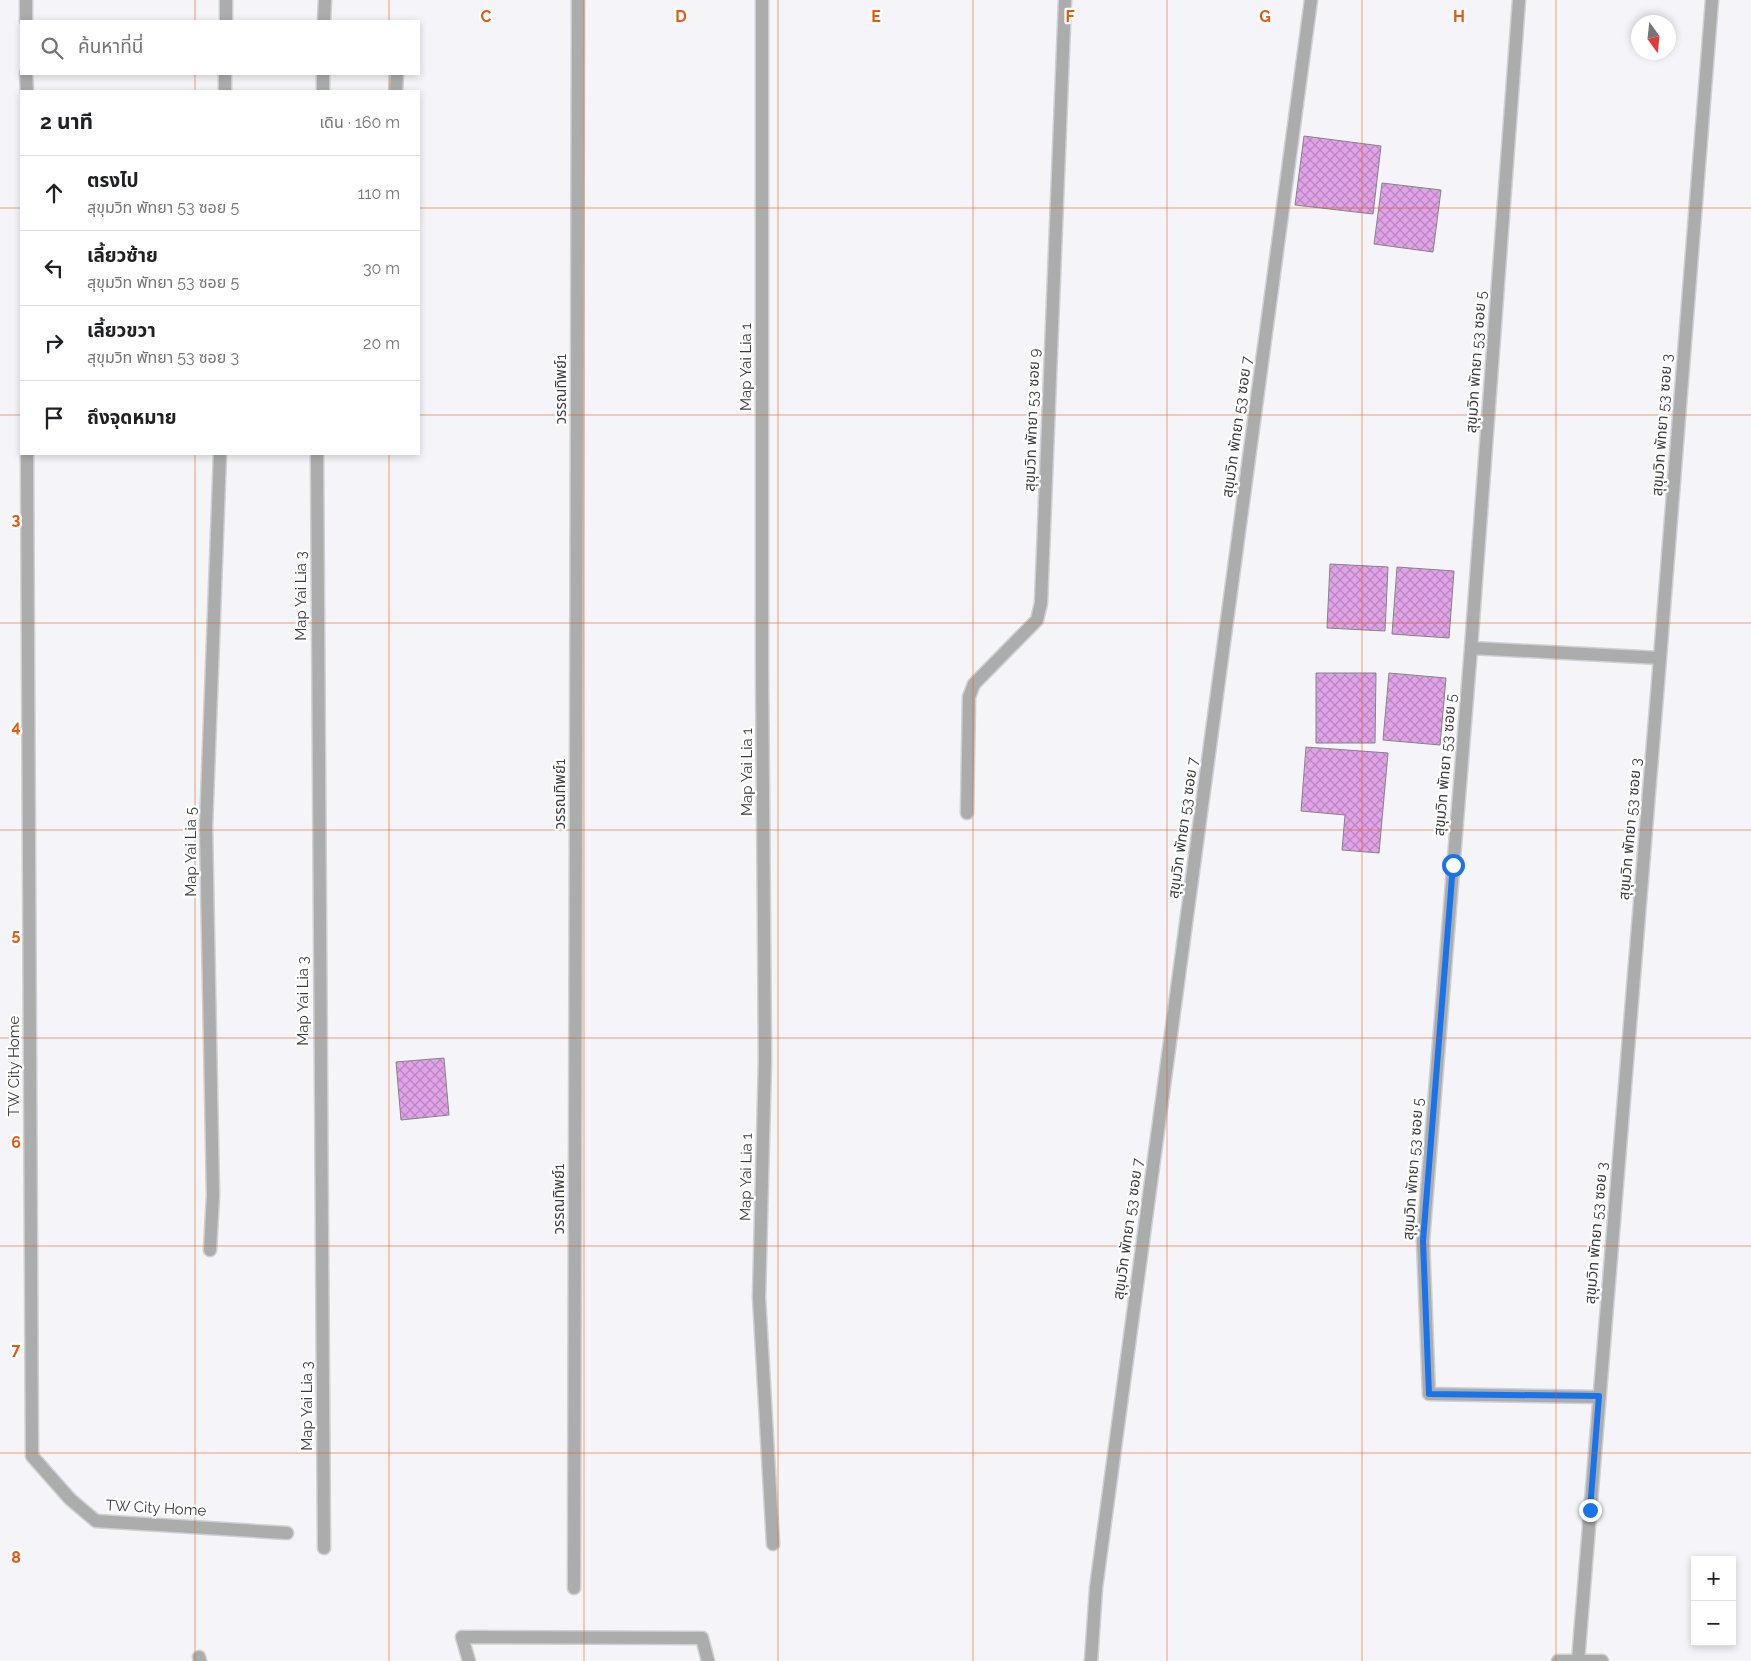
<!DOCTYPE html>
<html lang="th">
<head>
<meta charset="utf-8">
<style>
	:root { --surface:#fff; --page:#f2f2f2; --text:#202124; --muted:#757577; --line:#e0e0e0 }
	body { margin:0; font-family:Raleway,"Noto Sans Thai",sans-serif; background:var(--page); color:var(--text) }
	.controls { position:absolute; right:15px; bottom:15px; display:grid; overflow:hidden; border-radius:0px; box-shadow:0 2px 8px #0003 }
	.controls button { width:45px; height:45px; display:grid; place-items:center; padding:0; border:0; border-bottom:1px solid var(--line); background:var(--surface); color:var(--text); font:25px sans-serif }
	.compass { position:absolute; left:1631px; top:15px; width:45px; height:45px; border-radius:50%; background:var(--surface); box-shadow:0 2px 8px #0003; rotate:165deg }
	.stop { position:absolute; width:15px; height:15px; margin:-11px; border:4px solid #1a73e8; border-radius:50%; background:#fff }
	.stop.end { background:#1a73e8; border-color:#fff; box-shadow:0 1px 5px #0008 }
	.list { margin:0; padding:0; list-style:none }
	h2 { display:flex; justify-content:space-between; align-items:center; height:65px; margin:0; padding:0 20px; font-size:21px }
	h2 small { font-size:16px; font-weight:400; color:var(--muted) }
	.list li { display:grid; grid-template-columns:32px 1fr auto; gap:15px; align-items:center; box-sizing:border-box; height:75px; padding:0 20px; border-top:1px solid var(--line) }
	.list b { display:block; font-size:19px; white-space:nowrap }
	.list p { margin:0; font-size:16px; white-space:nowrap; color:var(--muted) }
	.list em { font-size:16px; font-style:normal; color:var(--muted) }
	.icon { flex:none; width:28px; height:28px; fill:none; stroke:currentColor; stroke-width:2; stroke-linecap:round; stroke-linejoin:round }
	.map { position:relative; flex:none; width:1751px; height:1661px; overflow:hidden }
	.search { position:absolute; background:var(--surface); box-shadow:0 2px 8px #0003; left:20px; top:20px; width:400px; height:55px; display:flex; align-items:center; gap:12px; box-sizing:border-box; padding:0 18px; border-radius:0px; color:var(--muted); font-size:19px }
	.panel { position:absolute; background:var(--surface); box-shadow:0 2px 8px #0003; left:20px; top:90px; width:400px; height:365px; border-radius:0px }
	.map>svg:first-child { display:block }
	.building { fill:url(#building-cross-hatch); stroke:#858386 }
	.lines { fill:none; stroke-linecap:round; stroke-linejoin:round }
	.minor-casing { stroke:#d0d0d4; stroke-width:15 }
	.minor { stroke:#abadac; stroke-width:12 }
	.route { stroke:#1a73e8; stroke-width:6 }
	.grid { fill:none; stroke:#e8590c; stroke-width:1; stroke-opacity:0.55 }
	.labels { text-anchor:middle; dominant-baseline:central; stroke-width:4.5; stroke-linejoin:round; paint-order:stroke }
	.street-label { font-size:15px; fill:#3c3c3e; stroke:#fff }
	.grid-label { font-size:16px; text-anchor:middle; font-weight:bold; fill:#e8590c; stroke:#fff; stroke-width:4.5; stroke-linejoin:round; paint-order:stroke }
</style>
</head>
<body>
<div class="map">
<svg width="1751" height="1661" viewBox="0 0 1751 1661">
	<defs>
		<pattern id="building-cross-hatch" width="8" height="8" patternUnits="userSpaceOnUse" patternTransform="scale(1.25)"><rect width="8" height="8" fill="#e1a3e8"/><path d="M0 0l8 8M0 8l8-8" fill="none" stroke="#b886bd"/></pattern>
	</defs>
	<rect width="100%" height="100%" fill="#f5f5f9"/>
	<path class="building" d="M1304,136L1381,146L1373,214L1295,205Z
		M1382,183L1441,190L1433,252L1374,244Z
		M1330,564L1388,567L1385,631L1327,628Z
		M1397,567L1454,571L1449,638L1392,634Z
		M1316,673H1376L1375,743H1316Z
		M1389,673L1446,678L1440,745L1383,740Z
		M1306,747L1388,753L1379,853L1342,850L1345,815L1301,811Z
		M444,1058L449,1115L401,1120L396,1062Z"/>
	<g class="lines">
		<defs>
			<path id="minor" d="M26,0V21
				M762,0V667L765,1060L759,1297L773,1544
				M1519,0L1471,648L1423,1241L1429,1394L1599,1397
				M226,21V0
				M324,21L325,0
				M26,74L27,91
				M225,91V74
				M323,91V74
				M396,91L397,74
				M27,454L32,1456L70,1499L96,1521L287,1533
				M317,454L324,1548
				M1471,648L1660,658
				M967,813L969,697L974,684L1037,620L1041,603L1065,0
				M210,1250L213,1195L206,827L220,454
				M574,1588L578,0
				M199,1657L200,1661
				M469,1661L462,1637L702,1638L708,1661
				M1091,1661L1096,1588L1311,0
				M1558,1661H1602
				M1578,1661L1660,658L1712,0"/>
		</defs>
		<use href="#minor" class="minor-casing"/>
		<use href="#minor" class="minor"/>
	</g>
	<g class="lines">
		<path class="route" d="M1453,865L1423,1241L1429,1394L1599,1396L1590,1510"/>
	</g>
	<path class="grid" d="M195,0V21M389,0V21M584,0V1661M778,0V1661M973,0V1661M1167,0V1661M1362,0V1661M1556,0V1661M195,74V91M389,74V91M0,208H21M419,208H1751M0,415H21M419,415H1751M195,454V1661M389,454V1661M0,623H1751M0,830H1751M0,1038H1751M0,1246H1751M0,1453H1751"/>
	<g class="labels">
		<g class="street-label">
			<text transform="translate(1476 362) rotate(-86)">สุขุมวิท พัทยา 53 ซอย 5</text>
			<text transform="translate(746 367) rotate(-90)">Map Yai Lia 1</text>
			<text transform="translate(561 389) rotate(-90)">วรรณทิพย์1</text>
			<text transform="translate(1032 420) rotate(-88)">สุขุมวิท พัทยา 53 ซอย 9</text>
			<text transform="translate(1662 425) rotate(-86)">สุขุมวิท พัทยา 53 ซอย 3</text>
			<text transform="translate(1237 427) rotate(-82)">สุขุมวิท พัทยา 53 ซอย 7</text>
			<text transform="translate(301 596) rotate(-90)">Map Yai Lia 3</text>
			<text transform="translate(1445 765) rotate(-85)">สุขุมวิท พัทยา 53 ซอย 5</text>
			<text transform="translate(747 772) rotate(-90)">Map Yai Lia 1</text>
			<text transform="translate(560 794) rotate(-90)">วรรณทิพย์1</text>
			<text transform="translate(1183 828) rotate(-82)">สุขุมวิท พัทยา 53 ซอย 7</text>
			<text transform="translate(1630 829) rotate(-85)">สุขุมวิท พัทยา 53 ซอย 3</text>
			<text transform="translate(191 852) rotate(-90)">Map Yai Lia 5</text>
			<text transform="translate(303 1001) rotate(-90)">Map Yai Lia 3</text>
			<text transform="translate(14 1066) rotate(-90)">TW City Home</text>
			<text transform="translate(1413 1169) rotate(-86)">สุขุมวิท พัทยา 53 ซอย 5</text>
			<text transform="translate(746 1177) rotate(-89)">Map Yai Lia 1</text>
			<text transform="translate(559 1199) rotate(-90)">วรรณทิพย์1</text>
			<text transform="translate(1128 1229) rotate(-82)">สุขุมวิท พัทยา 53 ซอย 7</text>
			<text transform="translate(1596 1233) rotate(-85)">สุขุมวิท พัทยา 53 ซอย 3</text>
			<text transform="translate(307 1406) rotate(-90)">Map Yai Lia 3</text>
			<text transform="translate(156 1508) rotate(3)">TW City Home</text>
		</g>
	</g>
	<g class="grid-label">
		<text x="486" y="22">C</text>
		<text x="681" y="22">D</text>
		<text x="876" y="22">E</text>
		<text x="1070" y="22">F</text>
		<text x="1265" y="22">G</text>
		<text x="1459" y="22">H</text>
		<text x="16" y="525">3</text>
		<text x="16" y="732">4</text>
		<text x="16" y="940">5</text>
		<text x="16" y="1148">6</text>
		<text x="16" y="1355">7</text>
		<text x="16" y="1563">8</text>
	</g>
</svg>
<div class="controls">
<button>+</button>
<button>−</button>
</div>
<svg class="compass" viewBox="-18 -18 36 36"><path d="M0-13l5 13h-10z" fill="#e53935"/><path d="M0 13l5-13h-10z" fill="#757577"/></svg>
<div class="stop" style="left:1453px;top:865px"></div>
<div class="stop end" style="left:1590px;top:1510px"></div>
<div class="search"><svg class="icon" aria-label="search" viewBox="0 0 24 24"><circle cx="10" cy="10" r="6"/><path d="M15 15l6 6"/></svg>ค้นหาที่นี่</div>
<section class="panel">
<h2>2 นาที<small>เดิน · 160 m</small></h2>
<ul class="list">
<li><svg class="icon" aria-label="ahead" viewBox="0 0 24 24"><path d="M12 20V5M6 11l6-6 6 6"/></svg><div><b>ตรงไป</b><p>สุขุมวิท พัทยา 53 ซอย 5</p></div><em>110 m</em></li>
<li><svg class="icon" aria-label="left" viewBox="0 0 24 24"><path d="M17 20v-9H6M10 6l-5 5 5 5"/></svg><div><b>เลี้ยวซ้าย</b><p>สุขุมวิท พัทยา 53 ซอย 5</p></div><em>30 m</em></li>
<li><svg class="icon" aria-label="right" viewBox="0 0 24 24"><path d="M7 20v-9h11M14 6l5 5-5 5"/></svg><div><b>เลี้ยวขวา</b><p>สุขุมวิท พัทยา 53 ซอย 3</p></div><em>20 m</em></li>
<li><svg class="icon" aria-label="arrive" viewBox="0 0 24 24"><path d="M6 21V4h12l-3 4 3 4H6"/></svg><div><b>ถึงจุดหมาย</b></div></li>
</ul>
</section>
</div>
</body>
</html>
